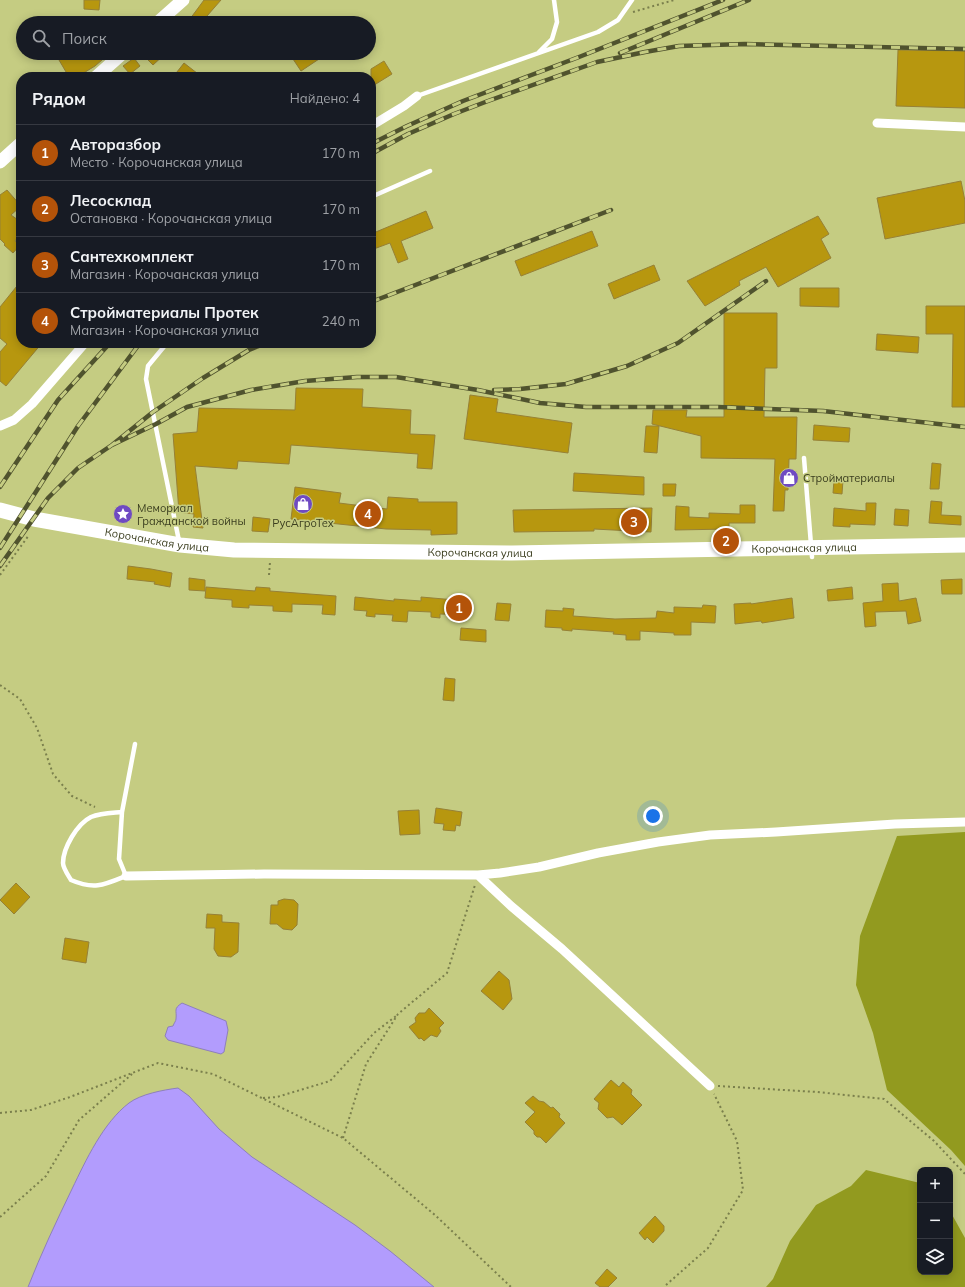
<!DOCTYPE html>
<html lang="ru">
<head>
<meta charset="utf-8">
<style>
	:root { --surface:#171b24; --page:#20242c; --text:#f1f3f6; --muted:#9ea1a6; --line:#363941; --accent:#b45309 }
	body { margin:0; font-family:Mulish,sans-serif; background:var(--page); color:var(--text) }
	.controls { position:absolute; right:12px; bottom:12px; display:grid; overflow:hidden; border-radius:8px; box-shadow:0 2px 10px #0003 }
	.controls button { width:36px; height:36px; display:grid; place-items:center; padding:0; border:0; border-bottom:1px solid var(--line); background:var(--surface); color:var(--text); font:20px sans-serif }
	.you { position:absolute; left:653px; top:816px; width:14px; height:14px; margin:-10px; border:3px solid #fff; border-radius:50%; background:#1a73e8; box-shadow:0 0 0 6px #1a73e833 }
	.badge { display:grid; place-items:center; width:26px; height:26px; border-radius:50%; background:var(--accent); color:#fff; font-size:13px; font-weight:700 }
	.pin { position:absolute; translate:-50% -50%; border:2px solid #fff; box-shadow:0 1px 4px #0006 }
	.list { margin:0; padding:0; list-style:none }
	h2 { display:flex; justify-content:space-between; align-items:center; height:52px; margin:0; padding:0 16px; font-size:17px }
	h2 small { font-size:13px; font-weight:400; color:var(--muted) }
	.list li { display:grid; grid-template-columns:26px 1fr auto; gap:12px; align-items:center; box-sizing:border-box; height:56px; padding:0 16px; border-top:1px solid var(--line) }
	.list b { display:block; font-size:15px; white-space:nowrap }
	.list p { margin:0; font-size:13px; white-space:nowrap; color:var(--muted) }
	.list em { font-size:13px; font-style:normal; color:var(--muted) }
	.icon { flex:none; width:22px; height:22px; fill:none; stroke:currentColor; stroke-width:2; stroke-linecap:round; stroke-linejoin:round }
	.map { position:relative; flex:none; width:965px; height:1287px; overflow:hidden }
	.search { position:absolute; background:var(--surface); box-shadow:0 2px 10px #0003; left:16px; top:16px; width:360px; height:44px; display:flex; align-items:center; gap:10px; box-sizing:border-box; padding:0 14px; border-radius:22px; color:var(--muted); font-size:15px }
	.panel { position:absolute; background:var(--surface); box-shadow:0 2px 10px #0003; left:16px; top:72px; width:360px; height:276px; border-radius:16px }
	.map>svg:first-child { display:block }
	.forest { fill:#929a1f }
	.water { fill:#b29cfd; stroke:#8e80ba }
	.building { fill:#b7970f; stroke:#968137 }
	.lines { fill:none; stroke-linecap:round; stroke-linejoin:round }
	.path { stroke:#7a7f4c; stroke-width:2; stroke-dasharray:2 3; stroke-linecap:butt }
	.lane { stroke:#fff; stroke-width:4.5 }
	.street { stroke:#fff; stroke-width:9 }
	.secondary { stroke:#fff; stroke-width:13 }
	.primary { stroke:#fff; stroke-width:15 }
	.rail-casing { stroke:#50532e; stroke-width:4.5 }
	.rail { stroke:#c5cc82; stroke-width:3; stroke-dasharray:9; stroke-linecap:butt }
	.labels { text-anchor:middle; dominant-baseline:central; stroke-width:3; stroke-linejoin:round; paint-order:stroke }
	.poi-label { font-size:11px; fill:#3b3e1f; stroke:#c5cc82; text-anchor:start }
	.street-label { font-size:11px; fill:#3b3e1f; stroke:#c5cc82 }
</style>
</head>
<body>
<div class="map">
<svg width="965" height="1287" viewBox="0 0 965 1287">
	<rect width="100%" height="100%" fill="#c5cc82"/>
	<path class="forest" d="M965,832V1166L951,1150L887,1090L873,1033L856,985L860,936L897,836Z
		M866,1170L920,1183V1272H950V1211L965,1238V1287H766L773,1279L790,1241L816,1205L851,1186Z"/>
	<path class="water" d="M182,1003L226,1021L228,1030L224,1052L221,1054L168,1040L165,1036L168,1027L173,1026C174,1023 176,1021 176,1019C177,1010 173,1009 182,1003Z
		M178,1088L189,1096L219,1129L252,1157L355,1225L390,1251L434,1287H28C41,1254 56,1222 72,1189C86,1160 103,1123 129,1103C141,1094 163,1090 178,1088Z"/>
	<path class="building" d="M84,0H100L99,10L84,9Z
		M204,0H221L207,16L216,23H187Z
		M898,50L965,51V108L896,106Z
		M71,53H110L95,66L77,77H69L59,60Z
		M151,53H166L153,65L146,58Z
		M289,53H328L301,71Z
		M134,58L140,66L130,74L123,66Z
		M384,61L392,74L371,87V69Z
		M184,63L202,77H173Z
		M961,181L965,201V223L885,239L877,198Z
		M7,190L21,206L11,215L21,222V232L15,241L20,245L13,253L4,245L5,244L0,239V195Z
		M426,211L433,228L401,241L408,259L398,263L390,243L371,250V234Z
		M818,216L829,234L821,239L831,258L778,287L766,267L739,281L740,285L705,306L687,281Z
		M592,231L598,246L521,276L515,261Z
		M654,265L660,280L614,299L608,284Z
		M21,281V343H42L6,386L0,381V352L7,344L0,338V307Z
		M800,288H839V307L800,306Z
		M926,306H965V407H952L953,334H926Z
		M724,313H777V368H765L764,417H797L796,459H789L788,490H785L784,511H773L775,459L701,458V436L652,424L653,410H687L686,417H724Z
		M877,334L919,337L918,353L876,350Z
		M296,388L363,389L362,407L411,410L410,434L435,435L432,469L417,468L418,454L291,445L289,464L238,461L237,469L195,466L203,528L193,527L194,514L179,512L173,434L197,432L199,408L295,410Z
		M470,395L498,399L496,412L572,423L568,453L464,439Z
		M814,425L850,428L849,442L813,440Z
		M646,426H659L657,453L644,452Z
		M932,463L941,464L939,489H930Z
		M574,473L644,477V495L573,491Z
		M834,480H843L842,494L833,493Z
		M663,484H676L675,496H663Z
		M295,487L341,493L339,503L387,509L388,497L418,499V502H457V534L431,535V530L386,529L291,519Z
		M931,501L942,502L941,515L961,516V525L929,523Z
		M866,503H876L875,525L850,524V527L833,526L834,508L866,511Z
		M740,505H755V523H729V529L675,530L676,506L689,507V517L709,518V513L740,514Z
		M652,508L651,532L594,529V531L514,532L513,510Z
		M895,509L909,510L908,526L894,525Z
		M253,517L270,519L268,532L252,531Z
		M128,566L151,569L172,573L170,587L154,584L155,582L127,579Z
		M189,578L205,580V591L189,590Z
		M962,579V594H942L941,580Z
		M898,583L899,601L916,598L921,621L908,624L906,611L875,612L876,626L865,627L863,603L883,601L882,584Z
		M206,587L255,591L256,587L270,588V591L336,596L335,615L322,614L323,605L292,604V612L273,611V606L249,605V608L232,607V600L205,598Z
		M852,587L853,599L828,601L827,590Z
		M355,597L394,601V599L421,601V597L467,601V615L440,614V618L431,617V612L408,611L407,622L392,621L393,615L375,614V617L366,616L367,611L354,610Z
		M792,598L794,618L762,623L761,621L735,624L734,604L751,603V604Z
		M497,603L511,604L509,621L495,620Z
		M703,605L716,606L715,623L691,622V635H674V633L640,631V640H626V635L613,634L614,632L572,629V631L562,630V628L545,627L546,610L563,611V608L574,609L573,616L615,619L656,618L657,611L674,613V607L702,608Z
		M461,628L486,630V642L460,640Z
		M445,678L455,679L454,701L443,700Z
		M436,808L462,812L460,826L456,825L455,831L443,830L444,824L434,823Z
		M419,810L420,834L400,835L398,811Z
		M16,883L30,897L14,914L0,900Z
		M284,899L294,900L298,904L297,925L292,930L283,929L277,924H270L271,905H278V901Z
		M207,914L222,915V922L239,923L238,952L231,957L218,956L214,949L215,928H206Z
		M65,938L89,942L86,963L62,959Z
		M499,971L509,980L512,999L503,1010L481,991Z
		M429,1008L444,1023L439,1028L441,1031L437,1037L431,1035L424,1041L421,1038L419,1039L409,1027L416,1022L415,1018L419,1013H425Z
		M611,1080L619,1087L623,1082L632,1090L631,1094L642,1105L622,1125L613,1117L607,1118L598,1109L599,1103L594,1099Z
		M533,1096L539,1101L544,1102L551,1108L553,1107L560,1114L559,1117L565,1123L546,1143L540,1137H537L534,1134V1131L525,1122L535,1112L525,1103Z
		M655,1216L664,1226V1231L653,1243L647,1237L645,1240L639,1233Z
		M607,1269L617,1278L608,1287H600L595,1283Z"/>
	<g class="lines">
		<path class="path" d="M633,12L674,0
			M0,575L29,535
			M269,575L270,562
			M0,685L20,699L37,728L53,774L72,796L95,807
			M718,1086L817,1092L884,1099L934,1141L965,1174
			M263,1098L277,1097L330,1081L374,1033L396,1016
			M0,1113L31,1110L70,1097L158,1063L213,1074L343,1138L435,1215L511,1287
			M343,1138L366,1064L398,1014L447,973L475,885
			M0,1217L46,1176L79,1120L132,1074
			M666,1285L708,1248L743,1190L737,1141L714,1094"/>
		<path class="lane" d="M539,52L552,39L557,22L554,0
			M417,96L598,32L618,20L632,0
			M371,197L430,171
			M167,343L148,366L146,379L179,541
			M804,458L812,557
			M122,812C112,813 101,813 91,817C77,824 63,848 63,863C63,868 68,875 71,880C94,890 104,885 126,876L119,859L122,812L135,744"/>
		<path class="street" d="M877,123L965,127
			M371,126L404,106L417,96
			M0,426L14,420L32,404L85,343
			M478,875L511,906L562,949L710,1086
			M126,876L264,874L478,875L500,873L539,867L598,853L658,842L710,835L776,832L895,824L965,822"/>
		<path class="secondary" d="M157,23L183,0
			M96,77L123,53
			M0,162L21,143"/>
		<path class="primary" id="s1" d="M0,510L34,519L180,545L234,550L512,553L965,545"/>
		<defs>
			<path id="rail" d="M620,53L749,0
				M371,144L407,126L463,101L579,57L723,0
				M371,154L408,134L454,114L488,101L597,62L645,52L679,46L745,44L965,49
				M371,302L611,210
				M494,390L520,389L566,384L627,366L678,343L766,281
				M112,445L156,424L187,407L251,390L305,381L357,377H396L478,390L540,403L586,407H718L823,411L965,427
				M0,487L58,400L110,343
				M0,548L78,426L140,343
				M0,566L48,498L78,468L112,445L153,412L203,378L249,350L266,343"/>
		</defs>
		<use href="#rail" class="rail-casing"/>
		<use href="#rail" class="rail"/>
	</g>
	<defs>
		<symbol id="shop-disc" viewBox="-11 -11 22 22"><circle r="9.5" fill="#6f4ac2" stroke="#c5cc82"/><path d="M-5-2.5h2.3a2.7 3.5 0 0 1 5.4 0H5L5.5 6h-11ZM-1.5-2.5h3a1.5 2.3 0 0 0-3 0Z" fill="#fff"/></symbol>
		<symbol id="sight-disc" viewBox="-11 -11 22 22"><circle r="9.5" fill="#6f4ac2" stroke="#c5cc82"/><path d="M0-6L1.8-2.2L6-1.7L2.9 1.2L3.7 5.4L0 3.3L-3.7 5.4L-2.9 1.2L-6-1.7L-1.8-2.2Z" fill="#fff"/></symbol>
	</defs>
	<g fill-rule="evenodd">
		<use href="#shop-disc" x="778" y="467" width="22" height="22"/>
		<use href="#shop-disc" x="292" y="493" width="22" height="22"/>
		<use href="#sight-disc" x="112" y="503" width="22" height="22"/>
	</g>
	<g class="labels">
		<g class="poi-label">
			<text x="803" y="478">Стройматериалы</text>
			<text x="137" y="508">Мемориал<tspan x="137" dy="13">Гражданской войны</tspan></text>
			<text x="303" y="523" text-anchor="middle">РусАгроТех</text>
		</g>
		<g class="street-label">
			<text stroke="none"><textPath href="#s1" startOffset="160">Корочанская улица</textPath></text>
			<text stroke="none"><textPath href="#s1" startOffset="808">Корочанская улица</textPath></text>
			<text stroke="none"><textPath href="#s1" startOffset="484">Корочанская улица</textPath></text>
		</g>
	</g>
</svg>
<div class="controls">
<button>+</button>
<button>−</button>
<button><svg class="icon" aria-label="layers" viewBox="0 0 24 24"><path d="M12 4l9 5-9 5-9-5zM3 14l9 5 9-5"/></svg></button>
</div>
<div class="you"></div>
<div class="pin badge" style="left:459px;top:608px">1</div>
<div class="pin badge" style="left:726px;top:541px">2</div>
<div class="pin badge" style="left:634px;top:522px">3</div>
<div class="pin badge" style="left:368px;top:514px">4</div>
<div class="search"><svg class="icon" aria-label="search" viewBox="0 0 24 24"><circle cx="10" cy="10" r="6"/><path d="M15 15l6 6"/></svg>Поиск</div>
<section class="panel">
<h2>Рядом<small>Найдено: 4</small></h2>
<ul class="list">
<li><span class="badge">1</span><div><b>Авторазбор</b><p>Место · Корочанская улица</p></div><em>170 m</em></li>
<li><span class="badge">2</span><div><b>Лесосклад</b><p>Остановка · Корочанская улица</p></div><em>170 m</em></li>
<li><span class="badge">3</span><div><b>Сантехкомплект</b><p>Магазин · Корочанская улица</p></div><em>170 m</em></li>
<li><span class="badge">4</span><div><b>Стройматериалы Протек</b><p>Магазин · Корочанская улица</p></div><em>240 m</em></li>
</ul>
</section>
</div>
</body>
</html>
